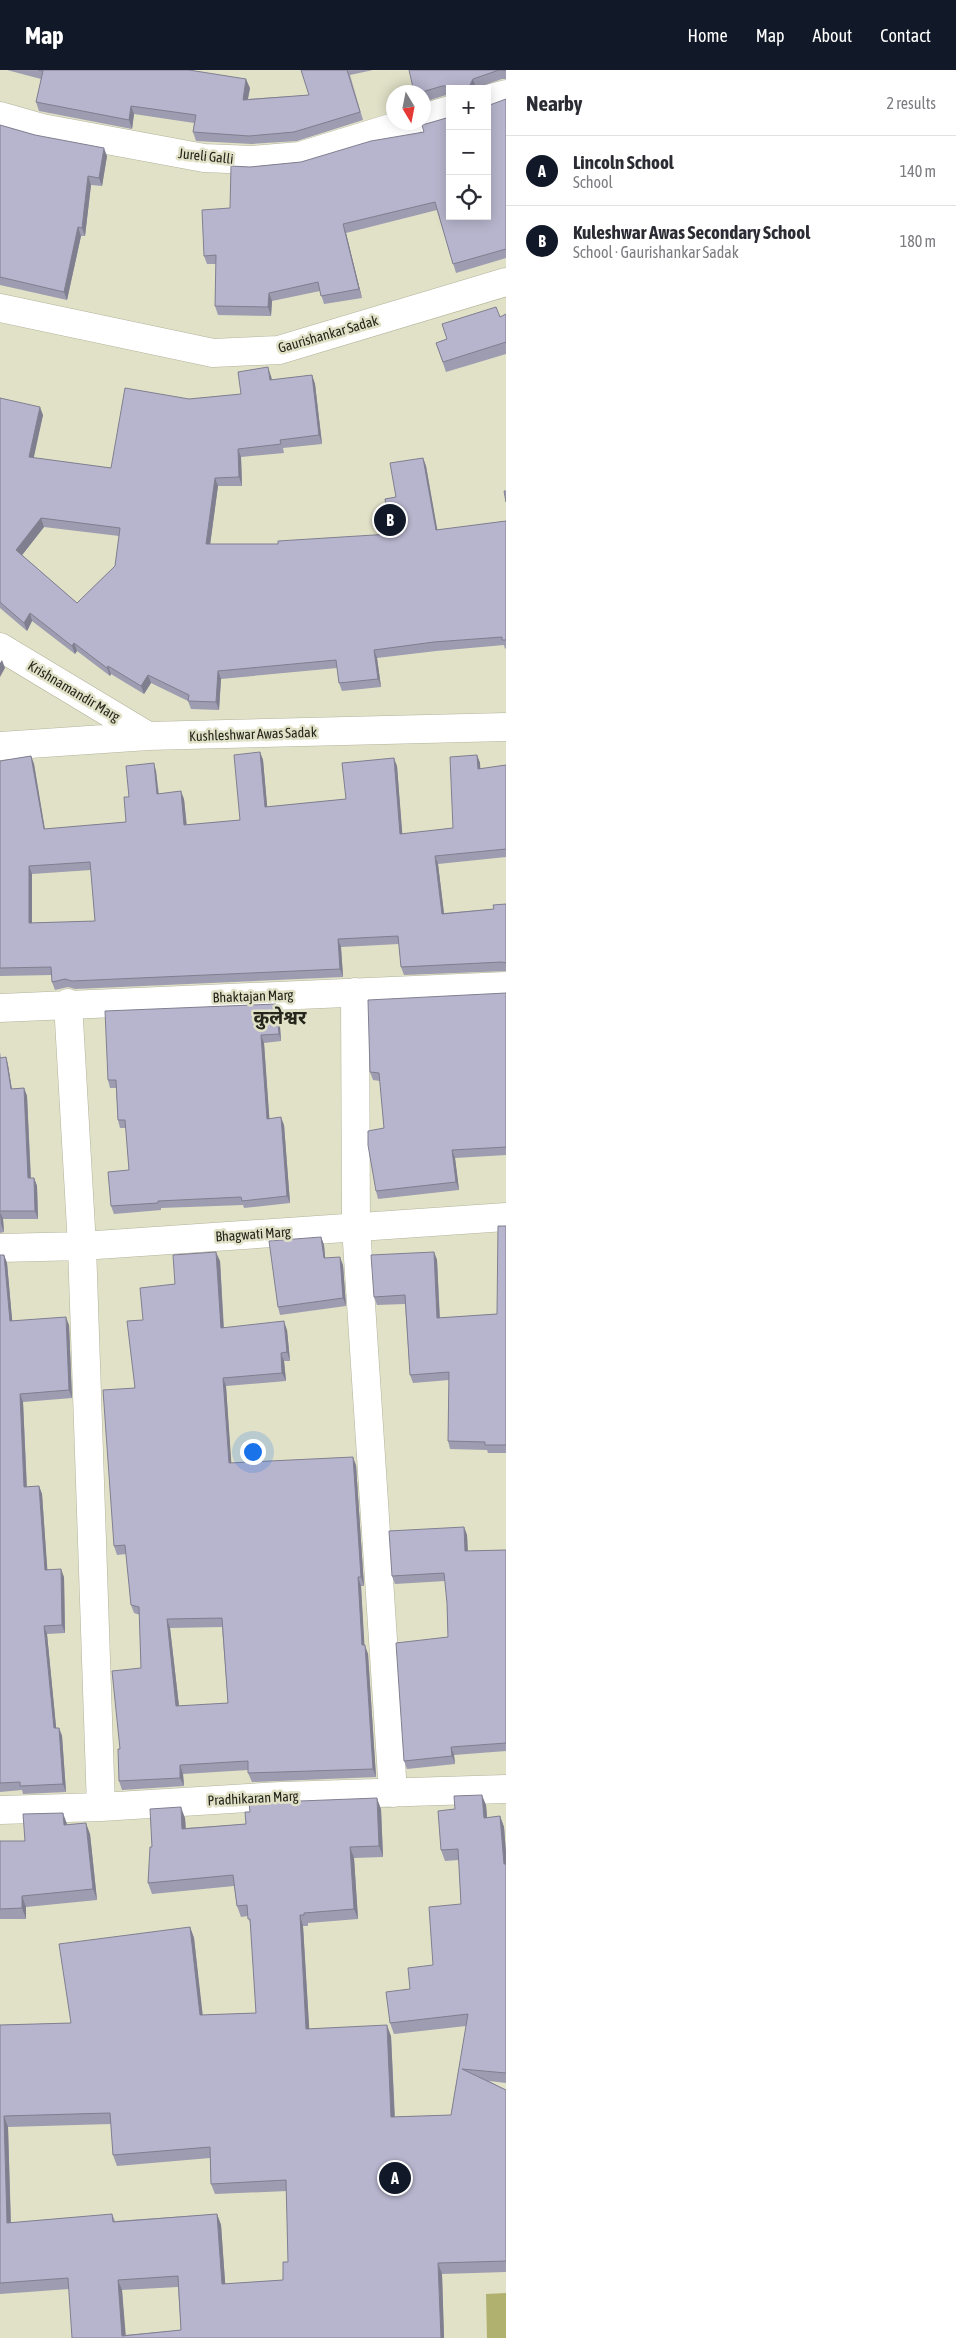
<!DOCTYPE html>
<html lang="en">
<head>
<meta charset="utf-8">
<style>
	:root { --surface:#fff; --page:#f7f7f7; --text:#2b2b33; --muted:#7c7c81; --line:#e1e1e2; --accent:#111827 }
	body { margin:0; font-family:"Asap Condensed","Noto Sans Devanagari",sans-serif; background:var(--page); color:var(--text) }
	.controls { position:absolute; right:15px; top:15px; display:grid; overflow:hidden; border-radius:0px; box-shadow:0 2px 12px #0003 }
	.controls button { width:45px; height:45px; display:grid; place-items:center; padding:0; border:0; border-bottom:1px solid var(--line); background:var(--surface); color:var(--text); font:25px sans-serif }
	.compass { position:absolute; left:386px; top:15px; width:45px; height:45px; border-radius:50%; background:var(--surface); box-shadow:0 2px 12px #0003; rotate:170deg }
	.you { position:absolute; left:252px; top:1381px; width:18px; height:18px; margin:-12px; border:4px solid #fff; border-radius:50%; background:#1a73e8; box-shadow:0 0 0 8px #1a73e833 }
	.badge { display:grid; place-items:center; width:32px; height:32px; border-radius:50%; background:var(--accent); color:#fff; font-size:16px; font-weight:700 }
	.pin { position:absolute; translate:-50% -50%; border:2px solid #fff; box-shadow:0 1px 5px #0006 }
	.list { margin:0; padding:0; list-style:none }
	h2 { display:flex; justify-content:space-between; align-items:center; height:65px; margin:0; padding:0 20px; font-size:21px }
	h2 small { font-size:16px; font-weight:400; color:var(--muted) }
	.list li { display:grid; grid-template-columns:32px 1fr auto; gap:15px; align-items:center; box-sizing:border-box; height:70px; padding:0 20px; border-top:1px solid var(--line) }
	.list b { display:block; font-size:19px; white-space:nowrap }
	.list p { margin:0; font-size:16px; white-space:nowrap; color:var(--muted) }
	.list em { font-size:16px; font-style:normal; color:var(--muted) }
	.icon { flex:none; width:28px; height:28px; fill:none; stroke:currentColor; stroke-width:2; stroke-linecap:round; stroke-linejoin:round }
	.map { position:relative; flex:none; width:506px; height:2268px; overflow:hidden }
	header { display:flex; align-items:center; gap:30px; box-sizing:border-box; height:70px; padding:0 25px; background:var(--accent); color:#fff }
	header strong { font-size:24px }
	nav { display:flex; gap:28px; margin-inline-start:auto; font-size:18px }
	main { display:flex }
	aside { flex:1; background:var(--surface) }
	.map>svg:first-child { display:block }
	.pitch { fill:#b1b16f }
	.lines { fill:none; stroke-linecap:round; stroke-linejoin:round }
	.minor-casing { stroke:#b3b39b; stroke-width:29 }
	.minor { stroke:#fff; stroke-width:28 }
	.wall { fill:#9d9cb0; fill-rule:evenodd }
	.shaded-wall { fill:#807f90 }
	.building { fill:#b7b5cd; stroke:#807f90; fill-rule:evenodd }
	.labels { text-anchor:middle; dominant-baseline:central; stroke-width:5; stroke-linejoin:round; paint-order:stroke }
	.street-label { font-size:14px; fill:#25251b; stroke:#e1e1c8 }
	.district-label { font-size:19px; font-weight:bold; fill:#25251b; stroke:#e1e1c8 }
</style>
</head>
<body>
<header>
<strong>Map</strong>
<nav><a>Home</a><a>Map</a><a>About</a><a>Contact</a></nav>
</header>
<main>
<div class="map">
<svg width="506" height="2268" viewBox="0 0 506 2268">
	<rect width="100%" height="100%" fill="#e1e1c8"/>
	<path class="pitch" d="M506,2223V2268H487L486,2224Z"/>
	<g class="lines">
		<defs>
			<path id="minor" d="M487,29L506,24
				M0,46L42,58L204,88L252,90L300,86L410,52
				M423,48L450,40
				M0,238L213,283L279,280L506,212
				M0,577L148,666
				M0,676L148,666L506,657
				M355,922L356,1157L393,1723
				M68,933L82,1176L101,1737
				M0,938L506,916
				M0,1178L82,1176L506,1147
				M0,1740L101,1737L281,1726L506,1719"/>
		</defs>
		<use href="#minor" class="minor-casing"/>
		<use href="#minor" class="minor"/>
	</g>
	<path class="wall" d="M7,0H193V1L250,18L248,29L309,25L301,0H373L350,5L363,50L297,71L252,74L196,71L193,62L194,53L134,44L132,59L39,41L36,32L41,9Z
		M409,0H506V9H502L476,18V19H450V25H446L424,32V22Z
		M506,29V188L456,203L437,140L346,163L362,228L324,234L320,221L272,231L271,246L218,245L215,236L216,194H207L204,186L230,138L250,97L301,92L424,62L450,146Z
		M0,55L107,86L102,116L91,115L85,166H81L67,230L0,215Z
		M496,237L500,247L506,244V284L446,302L436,273L447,269Z
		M312,305L315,314L322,374L283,378L284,383L241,387L242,416H218L210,474H278L390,464L396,427L423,388L426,396L437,460L506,451V578L505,579L504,575L436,581L377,588L381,617L342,621L339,613L337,598L221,609L219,640L191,639L188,631L151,613L144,624L111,604L110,606L77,581L75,584L32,551L27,561L0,538V328L43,345L33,388L111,398L189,329L241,324L271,306L272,310ZM44,457L119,466L115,496L77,533L22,485Z
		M260,682L263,690L267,737L346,729L397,696L402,764L453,758L477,685L480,693V699L506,695V787L438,794L444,843L494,839L506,834V901L404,905L401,897L399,874L341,877L343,907L75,919L68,917L55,920L52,912V905L0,906V691L31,686L34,694L45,759L126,752L129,727L156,701L159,724L184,729L187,755L240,750ZM91,800L95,851L32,853V804Z
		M506,923V1085L455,1088L459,1120L378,1129L376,1121L384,1058L380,1011L373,1010L370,1002Z
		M276,934L279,942L281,971L264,973L269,1048L284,1055L290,1133L244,1138L243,1135L161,1138V1140L114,1144L111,1136L129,1100L126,1058H120L118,1050L116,1018H110L108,1010Z
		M0,982L1,988L6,987L8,995L12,1019L24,1018L27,1026L31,1108H34L37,1116L38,1149H3L4,1162L0,1163Z
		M506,1156V1383H488L487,1380L450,1379L448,1371L449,1310L413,1313L410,1305L405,1234L377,1235L374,1227L434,1182L437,1190L440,1248L497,1244Z
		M321,1167L324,1175L325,1188L343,1195L346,1236L280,1245L278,1237Z
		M4,1185L7,1193L12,1251L69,1255L72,1328L23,1332L27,1417L39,1416L42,1424L47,1499L64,1507L65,1563L47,1564L56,1658H59L62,1666L66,1722L23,1724L22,1720L0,1722V1562Z
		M220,1191L224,1258L287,1260L290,1291H284L286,1311L226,1316L231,1393L356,1395L364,1516H361L364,1575L368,1584L376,1707L252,1712L248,1703V1700L183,1704L184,1716L122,1720L119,1711L120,1679L141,1598L140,1545L134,1543L131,1535L126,1484L117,1485L114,1476L135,1318L175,1214ZM222,1557L228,1633L179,1636L170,1558Z
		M464,1457L467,1465L468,1481L506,1480V1681L454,1685L455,1694L407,1699L404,1691L448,1567L447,1533L445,1511L395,1514L392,1506Z
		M486,1735L487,1748L500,1746L504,1757L506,1783V2013L489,2011L506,2020V2202L442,2204L444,2268H73L69,2219L0,2224V1955L71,1953L190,1857L194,1868L202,1945L256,1943L251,1856L248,1846L241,1847L237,1836L234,1816L152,1824L148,1813L152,1777L185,1748L186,1758L246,1754L381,1739L383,1787L354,1788L358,1849L308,1853V1856H303L309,1959L391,1966L395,2047L451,2045L466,1956L394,1964L390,1953L410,1919L433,1895L461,1834L459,1790L445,1791L441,1780L455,1739ZM111,2054L113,2085L117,2096L210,2088L211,2114L215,2124L287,2121L288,2192L283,2210L225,2214L221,2155L217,2144L115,2151L112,2144L11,2153L8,2057ZM178,2217L181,2260L125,2265L122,2220Z
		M67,1754V1755L90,1764L97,1830L26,1837V1849H0V1771H25Z"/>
	<path class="shaded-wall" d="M246,9L250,18L246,38L243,30Z
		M473,9L476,18V19H469V17Z
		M131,36L134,44L132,59L129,50Z
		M104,78L107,86L102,116L99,108Z
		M88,106L91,115L85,166L82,158Z
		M343,154L346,163L362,228L359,219Z
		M78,157L81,166L67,230L64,222Z
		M269,223L272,231L271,246L268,237Z
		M268,297L271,306L273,318L270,310Z
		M312,305L315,314L322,374L319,365Z
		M40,337L43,345L32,396L29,387Z
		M238,379L241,387L242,416L239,407Z
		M423,388L426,396L439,469L436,460Z
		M215,408L218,416L209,483L206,474Z
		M41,448L44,457L19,489L16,480Z
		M30,543L32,551L27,561L24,553Z
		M74,573L77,581L75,584L72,576Z
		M374,580L377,588L381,617L378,609Z
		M2,590L5,598L0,607V593Z
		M108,596L111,604L110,606L107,598Z
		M218,601L221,609L219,640L216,632Z
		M148,605L151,613L144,624L141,616Z
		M260,682L263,690L268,745L265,737Z
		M477,685L480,693L481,707L478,699Z
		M31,686L34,694L46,767L44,759Z
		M394,688L397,696L403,772L400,764Z
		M154,693L156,701L159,732L157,724Z
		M181,721L184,729L187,763L184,755Z
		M435,786L438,794L445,852L442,844Z
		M29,796L32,804V861L29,853Z
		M338,869L341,877L343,907L340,899Z
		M276,934L279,942L281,971L279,964Z
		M261,965L264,973L270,1056L267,1049Z
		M6,987L8,995L13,1027L11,1019Z
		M24,1018L27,1026L31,1116L28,1108Z
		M281,1047L284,1055L290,1133L287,1126Z
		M452,1080L455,1088L459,1120L456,1112Z
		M34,1108L37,1116L38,1149L35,1141Z
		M0,1142L3,1149L4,1162L1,1154Z
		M321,1167L324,1175L326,1196L324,1188Z
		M216,1182L220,1191L224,1267L221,1258Z
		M434,1182L437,1190L440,1256L437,1248Z
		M4,1185L7,1193L13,1259L10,1251Z
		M340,1187L343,1195L346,1236L343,1228Z
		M66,1247L69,1255L72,1328L69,1320Z
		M284,1251L287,1260L290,1291L287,1282Z
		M281,1283L284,1291L286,1311L282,1303Z
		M223,1308L226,1316L232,1402L229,1393Z
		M20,1324L23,1332L27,1425L24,1417Z
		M353,1387L356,1395L364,1516L361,1507Z
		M39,1416L42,1424L48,1508L45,1500Z
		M464,1457L467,1465L468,1489L465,1481Z
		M61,1499L64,1507L65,1563L62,1555Z
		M358,1507L361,1516L365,1584L362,1575Z
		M167,1549L170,1558L180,1645L176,1636Z
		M44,1556L47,1564L57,1666L54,1658Z
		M365,1575L368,1584L376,1707L373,1699Z
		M59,1658L62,1666L66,1722L63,1714Z
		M451,1677L454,1685L455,1694L452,1686Z
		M180,1695L183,1704L184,1716L180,1708Z
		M482,1725L486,1735L488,1759L484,1748Z
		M377,1728L381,1739L383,1787L379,1776Z
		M181,1737L185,1748L186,1769L182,1759Z
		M63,1743L67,1754L68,1766L64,1755Z
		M500,1746L504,1757L506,1783V1800L504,1794Z
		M86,1753L90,1764L97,1830L93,1819Z
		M350,1777L354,1788L358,1849L354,1839Z
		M22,1826L26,1837V1849L22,1838Z
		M300,1845L303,1856L310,1970L306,1959Z
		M190,1857L194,1868L204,1956L200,1945Z
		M387,1955L391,1966L395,2058L391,2047Z
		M4,2046L8,2057L11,2164L7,2153Z
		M217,2144L221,2155L226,2224L222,2214Z
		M438,2193L442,2204L444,2268H441Z
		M118,2210L122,2220L126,2268L122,2266Z"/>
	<path class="building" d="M38,0H189L246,9L243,30L309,25L301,0H347L360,42L294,62L249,66L193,62L196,45L131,36L129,50L36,32L43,1Z
		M409,0H506H499L473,9L469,17V19H455L451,16H442L422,22H414Z
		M506,29V179L453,194L435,132L343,154L359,219L321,226L318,212L269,223L268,237L215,236L216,185L204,186L202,140L230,138L231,96L250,97L301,92L371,71L424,62L422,55L450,47V146H487V36Z
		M0,55L35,65L104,78L99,108L88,106L82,158L78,157L64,222L0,207Z
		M496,237L500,247L506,244V272L443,292L436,273L447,269L442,254Z
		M268,297L270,310L312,305L319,365L280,370L281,374L238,379L239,407L215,408L206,474H278V471L390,464L385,429L396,427L390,393L423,388L436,460L506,451V570H502V567L434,572L374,580L378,609L339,613L336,590L218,601L216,632L188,631L189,625L148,605L141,616L108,596L107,598L74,573L72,576L30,543L24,553L0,532V328L40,337L29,387L111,398L125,318L189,329L241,324L238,302ZM41,448L120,458L115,496L77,533L16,480Z
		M504,421H506V432Z
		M260,682L265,737L346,729L342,693L394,688L400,764L453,758L450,687L477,685L478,699L506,695V779L435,786L442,844L494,839L493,835L506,834V893L502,892L401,897L398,866L338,869L340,899L72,911L65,909L52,912L51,897L0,898V691L31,686L44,759L126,752L124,727H129L126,696L154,693L157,724L181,721L184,755L240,750L234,685ZM90,792L95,851L29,853V796Z
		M506,923V1077L452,1080L456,1112L376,1121L368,1075V1061L384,1058L379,1003L370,1002L368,930Z
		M276,934L279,964L261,965L267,1049L281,1047L287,1126L242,1131L241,1127L158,1131V1133L111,1136L108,1102L129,1100L125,1050H118L116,1010H108L105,941Z
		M6,987L11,1019L24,1018L28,1108H34L35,1141H0V988Z
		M498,1156H506V1375H485V1372L448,1371L449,1302L410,1305L405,1225L374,1227L371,1185L434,1182L437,1248L497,1244Z
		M321,1167L324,1188L340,1187L343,1228L278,1237L269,1171Z
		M216,1182L221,1258L284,1251L287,1282L281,1283L282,1303L223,1308L229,1393L353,1387L361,1507H358L362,1575H365L373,1699L248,1703V1691L180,1695V1708L119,1711L118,1679H120L112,1601L141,1598L139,1537L131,1535L125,1475L114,1476L103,1320L135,1318L127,1251L143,1250L140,1218L175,1214L173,1185ZM222,1548L228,1633L176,1636L167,1549Z
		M0,1185H4L10,1251L66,1247L69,1320L20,1324L24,1417L39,1416L45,1500L61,1499L62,1555L44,1556L54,1658H59L63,1714L20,1716V1712L0,1713Z
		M464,1457L465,1481L506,1480V1673L451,1677L452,1686L404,1691L396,1573L448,1567L447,1533L444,1503L392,1506L389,1461Z
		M482,1725L484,1748L500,1746L504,1794H506V2003L462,1999L506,2020V2191L438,2193L441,2268H72L68,2208L0,2213V1955L71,1953L59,1874L190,1857L200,1945L256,1943L250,1849H248L247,1835L237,1836L233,1805L148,1813L150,1777H152L150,1739L181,1737L182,1759L246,1754L245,1742H250L249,1733L377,1728L379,1776L350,1777L354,1839L304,1843V1845H300L306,1959L387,1955L391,2047L451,2045L468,1944L390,1953L386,1922L410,1919L408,1898L433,1895L429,1837L461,1834L458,1779L441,1780L438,1741L455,1739L454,1726ZM110,2043L113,2085L210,2077L211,2114L286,2110L288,2192H283V2210L222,2214L217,2144L113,2152L112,2144L7,2153L4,2046ZM178,2206L181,2260L122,2266L118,2210Z
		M63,1743L64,1755L86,1753L93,1819L22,1826V1838L0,1839V1771H25L23,1744Z"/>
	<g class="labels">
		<g class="street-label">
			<text transform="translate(206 86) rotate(6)">Jureli Galli</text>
			<text transform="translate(328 264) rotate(-16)">Gaurishankar Sadak</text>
			<text transform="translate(74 621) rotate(31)">Krishnamandir Marg</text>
			<text transform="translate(253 664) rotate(-2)">Kushleshwar Awas Sadak</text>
			<text transform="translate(253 926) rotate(-2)">Bhaktajan Marg</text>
			<text transform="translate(253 1164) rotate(-4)">Bhagwati Marg</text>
			<text transform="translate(253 1728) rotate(-3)">Pradhikaran Marg</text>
		</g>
		<g class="district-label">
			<text x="280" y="947">कुलेश्वर</text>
		</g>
	</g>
</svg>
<div class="controls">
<button>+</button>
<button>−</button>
<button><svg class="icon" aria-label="locate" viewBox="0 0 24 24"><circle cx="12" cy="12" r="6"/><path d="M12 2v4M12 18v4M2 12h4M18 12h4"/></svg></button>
</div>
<svg class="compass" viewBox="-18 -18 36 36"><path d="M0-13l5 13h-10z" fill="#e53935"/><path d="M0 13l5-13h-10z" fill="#7c7c81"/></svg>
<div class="you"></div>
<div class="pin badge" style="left:395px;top:2108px">A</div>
<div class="pin badge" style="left:390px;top:450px">B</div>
</div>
<aside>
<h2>Nearby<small>2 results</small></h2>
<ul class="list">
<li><span class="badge">A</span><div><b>Lincoln School</b><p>School</p></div><em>140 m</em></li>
<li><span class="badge">B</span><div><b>Kuleshwar Awas Secondary School</b><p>School · Gaurishankar Sadak</p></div><em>180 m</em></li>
</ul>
</aside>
</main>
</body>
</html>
